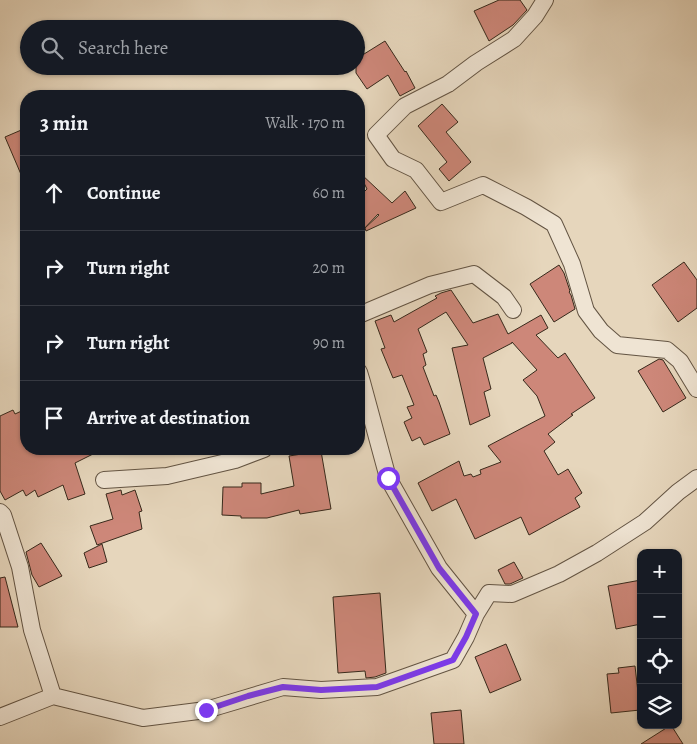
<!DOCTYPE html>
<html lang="en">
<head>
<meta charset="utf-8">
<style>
	:root { --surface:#171b24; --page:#20242c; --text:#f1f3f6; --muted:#9ea1a6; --line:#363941 }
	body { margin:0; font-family:Alegreya,serif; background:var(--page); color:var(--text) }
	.controls { position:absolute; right:15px; bottom:15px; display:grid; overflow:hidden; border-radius:10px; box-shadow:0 1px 4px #0004 }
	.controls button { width:45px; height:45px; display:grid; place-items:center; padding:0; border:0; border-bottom:1px solid var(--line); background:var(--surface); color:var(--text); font:25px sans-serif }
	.stop { position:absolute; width:15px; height:15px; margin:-11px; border:4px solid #7c3aed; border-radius:50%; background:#fff }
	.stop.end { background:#7c3aed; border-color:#fff; box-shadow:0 1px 5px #0008 }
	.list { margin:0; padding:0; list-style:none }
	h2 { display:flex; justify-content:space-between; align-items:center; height:65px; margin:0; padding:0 20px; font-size:21px }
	h2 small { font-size:16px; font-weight:400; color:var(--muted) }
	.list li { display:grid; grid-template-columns:32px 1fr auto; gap:15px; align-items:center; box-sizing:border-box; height:75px; padding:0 20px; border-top:1px solid var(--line) }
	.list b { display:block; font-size:19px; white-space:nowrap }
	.list em { font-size:16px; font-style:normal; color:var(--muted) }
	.icon { flex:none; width:28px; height:28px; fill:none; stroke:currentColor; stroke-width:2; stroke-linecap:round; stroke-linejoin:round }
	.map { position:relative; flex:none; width:697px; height:744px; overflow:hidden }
	.search { position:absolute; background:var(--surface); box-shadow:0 1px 4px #0004; left:20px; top:20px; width:345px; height:55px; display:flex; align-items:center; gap:12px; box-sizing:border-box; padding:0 18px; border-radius:28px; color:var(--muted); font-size:19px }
	.panel { position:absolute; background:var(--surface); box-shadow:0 1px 4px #0004; left:20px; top:90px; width:345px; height:365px; border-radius:20px }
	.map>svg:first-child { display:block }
	.building { fill:#cd8779; stroke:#37291b }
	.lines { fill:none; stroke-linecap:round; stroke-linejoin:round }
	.street-casing { stroke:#635443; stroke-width:18 }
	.street { stroke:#efe4d3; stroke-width:16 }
	.route { stroke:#7c3aed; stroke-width:6 }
</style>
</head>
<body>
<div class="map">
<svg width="697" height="744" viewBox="0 0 697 744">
	<rect width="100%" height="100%" fill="#e6d6bc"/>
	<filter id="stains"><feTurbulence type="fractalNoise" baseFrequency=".004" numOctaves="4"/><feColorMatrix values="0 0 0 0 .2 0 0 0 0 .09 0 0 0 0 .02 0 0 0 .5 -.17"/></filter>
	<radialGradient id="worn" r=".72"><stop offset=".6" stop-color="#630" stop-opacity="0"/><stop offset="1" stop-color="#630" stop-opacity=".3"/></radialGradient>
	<path class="building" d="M499,0H520L527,10L513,25L489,41L474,11Z
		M385,41L405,72L406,71L415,88L400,96L388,75L367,89L356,73V59Z
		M442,104L458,122L446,132L471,162L449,181L439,169L447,162L418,126Z
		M26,128V186L5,137Z
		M361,174L392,203L405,191L416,208L366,231L365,228L379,215L378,214L359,234V197L367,189L360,175Z
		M684,262L697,280V308L678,322L652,285Z
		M559,265L564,273L570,291L569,292L571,295L575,309L554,322L530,284Z
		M451,290L473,323L498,314L508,334L541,315L548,328L536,335L558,358L565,353L595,398L571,414L573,415L548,434L555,442L544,451L558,475L568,469L582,493L575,498L580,507L529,535L521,517L475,539L456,499L432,511L418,483L459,461L464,476L471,474L473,477L481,474L480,470L501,462L488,446L545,416L537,396L523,380L537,370L512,342V343L483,358L491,389L484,392L490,416L470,425L452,348L468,345L446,312L418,329L427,352L423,354L426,365L423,367L434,396L436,395L439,402L450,434L424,445L420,437L412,441L404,422L412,418L407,407L414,405L402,375L393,378L381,349L385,348L375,321L391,315L394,322L437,298L435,296L441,293Z
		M659,359L663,360L686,398L663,412L638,371Z
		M26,409V449H103L75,463L85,494L68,500L63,485L38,497L35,490L26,496L23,490L5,500L0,491V416L13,410L15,414Z
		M321,451L331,509L300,514L299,510L267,518H241V516L222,515L223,487H242V483H261V494L294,486L289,456Z
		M121,490L122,495L135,490L142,511L139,512L142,529L97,545L90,526L113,519L106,494Z
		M41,543L62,576L39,587L32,575L26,552Z
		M102,544L107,562L89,568L84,553Z
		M514,562L523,578L510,584H505L498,570Z
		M5,577L18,627H0V578Z
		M641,580V624L616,629L608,586Z
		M380,593L386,673L375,677L366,678L365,671L338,673L333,597Z
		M506,644L521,680L490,693L475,657Z
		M635,666L640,710L611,713L607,674L619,673L618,668Z
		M461,710L464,744H434L431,713Z
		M671,725L683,744H641Z"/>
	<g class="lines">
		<defs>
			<path id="street" d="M545,0L535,16L514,39L476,63L448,84L405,106L376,135L393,159L416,170L441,202L483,185L526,207L554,224L572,264L586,311L601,331L617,345L667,350L680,361L697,389
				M359,315L430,285L474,274L504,297L513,310
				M359,372L362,382L388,478L439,568L476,614
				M104,480L167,476L235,460L264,449
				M0,512L3,515L20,567L32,630L53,696
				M0,717L53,696L143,718L206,710L283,687L321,690L377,687L453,660L466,637L476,614L489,593L512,594L559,574L597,553L645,522L678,492L697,478"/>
		</defs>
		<use href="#street" class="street-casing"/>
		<use href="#street" class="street"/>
	</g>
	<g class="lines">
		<path class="route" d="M206,710L248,696L283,687L321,690L377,687L453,660L466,637L476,614L439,568L388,478"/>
	</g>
	<rect width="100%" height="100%" filter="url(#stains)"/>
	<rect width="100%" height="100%" fill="url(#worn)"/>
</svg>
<div class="controls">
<button>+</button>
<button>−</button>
<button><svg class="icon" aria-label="locate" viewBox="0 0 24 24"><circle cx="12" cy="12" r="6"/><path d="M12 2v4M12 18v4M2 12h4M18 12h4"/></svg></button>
<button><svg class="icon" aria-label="layers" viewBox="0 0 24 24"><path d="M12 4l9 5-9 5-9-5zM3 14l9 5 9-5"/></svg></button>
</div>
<div class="stop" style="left:388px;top:478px"></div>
<div class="stop end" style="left:206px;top:710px"></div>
<div class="search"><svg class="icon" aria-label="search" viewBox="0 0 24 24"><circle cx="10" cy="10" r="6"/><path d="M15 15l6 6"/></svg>Search here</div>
<section class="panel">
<h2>3 min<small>Walk · 170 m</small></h2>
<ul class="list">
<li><svg class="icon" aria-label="ahead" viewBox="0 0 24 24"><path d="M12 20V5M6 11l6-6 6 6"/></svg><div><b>Continue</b></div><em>60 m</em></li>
<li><svg class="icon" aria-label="right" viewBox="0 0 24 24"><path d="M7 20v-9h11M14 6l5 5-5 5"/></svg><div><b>Turn right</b></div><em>20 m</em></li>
<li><svg class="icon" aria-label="right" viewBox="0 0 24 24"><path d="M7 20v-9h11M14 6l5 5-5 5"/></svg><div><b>Turn right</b></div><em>90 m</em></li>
<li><svg class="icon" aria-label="arrive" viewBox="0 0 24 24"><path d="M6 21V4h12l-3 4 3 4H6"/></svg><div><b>Arrive at destination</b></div></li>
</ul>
</section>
</div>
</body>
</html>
